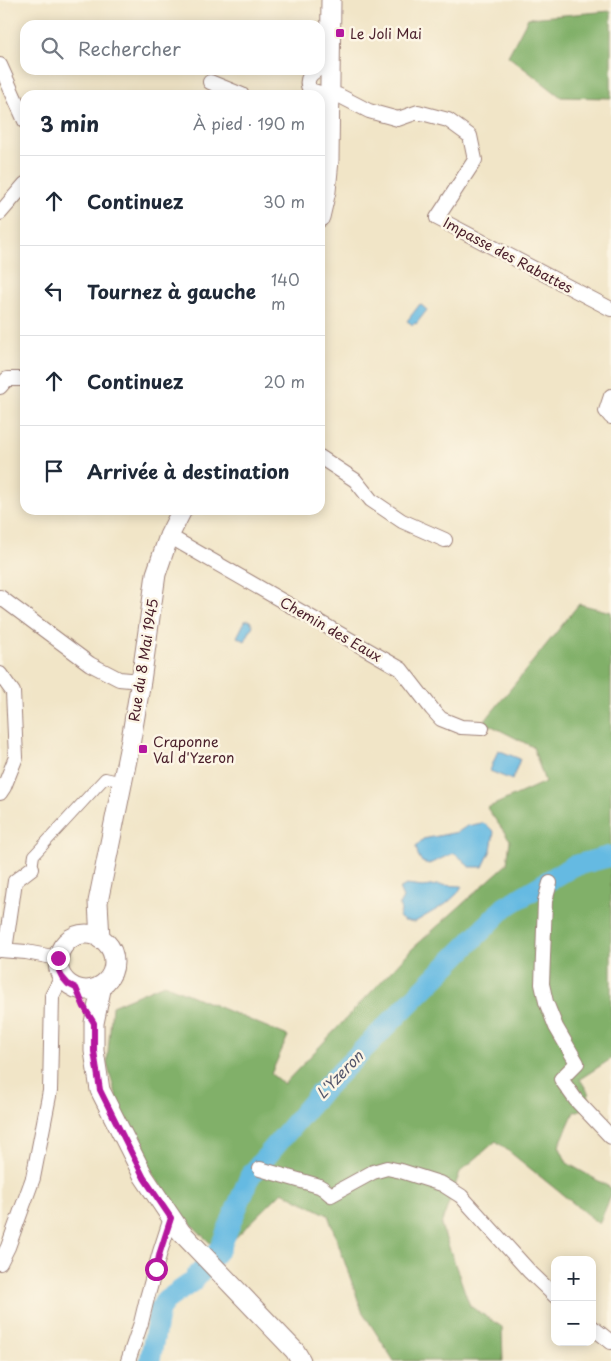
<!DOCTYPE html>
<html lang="fr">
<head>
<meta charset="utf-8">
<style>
	:root { --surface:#fff; --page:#f6f6f7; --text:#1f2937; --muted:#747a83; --line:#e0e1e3 }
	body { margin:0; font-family:"Playpen Sans",sans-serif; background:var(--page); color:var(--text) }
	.controls { position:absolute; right:15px; bottom:15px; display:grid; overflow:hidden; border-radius:10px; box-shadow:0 2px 12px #0003 }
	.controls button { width:45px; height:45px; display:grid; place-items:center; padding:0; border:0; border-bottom:1px solid var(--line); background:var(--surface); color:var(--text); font:25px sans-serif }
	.stop { position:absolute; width:15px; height:15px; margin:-11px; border:4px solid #b5179e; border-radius:50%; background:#fff }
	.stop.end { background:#b5179e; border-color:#fff; box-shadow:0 1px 5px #0008 }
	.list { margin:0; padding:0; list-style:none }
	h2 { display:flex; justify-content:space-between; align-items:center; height:65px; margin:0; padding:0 20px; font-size:21px }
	h2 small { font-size:16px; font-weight:400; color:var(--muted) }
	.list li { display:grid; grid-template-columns:32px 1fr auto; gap:15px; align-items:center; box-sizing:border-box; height:90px; padding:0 20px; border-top:1px solid var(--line) }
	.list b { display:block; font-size:19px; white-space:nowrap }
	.list em { font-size:16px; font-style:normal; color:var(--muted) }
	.icon { flex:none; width:28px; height:28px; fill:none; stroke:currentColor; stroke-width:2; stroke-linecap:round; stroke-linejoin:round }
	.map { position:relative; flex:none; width:611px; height:1361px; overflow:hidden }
	.search { position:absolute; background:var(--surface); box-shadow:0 2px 12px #0003; left:20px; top:20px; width:305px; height:55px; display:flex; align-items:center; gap:12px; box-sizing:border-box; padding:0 18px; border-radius:15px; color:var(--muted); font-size:19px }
	.panel { position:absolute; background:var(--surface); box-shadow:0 2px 12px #0003; left:20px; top:90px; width:305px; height:425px; border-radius:15px }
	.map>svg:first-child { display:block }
	.forest { fill:#81b069; stroke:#66684a }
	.water { fill:#65bae2; stroke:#586c86 }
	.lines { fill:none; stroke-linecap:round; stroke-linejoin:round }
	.river { stroke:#65bae2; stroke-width:21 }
	.pedestrian-casing { stroke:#9e8279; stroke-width:12 }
	.minor-casing { stroke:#9e8279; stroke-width:16 }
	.secondary-casing { stroke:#9e8279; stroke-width:21 }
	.pedestrian { stroke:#fff; stroke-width:10 }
	.minor { stroke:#fff; stroke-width:14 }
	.secondary { stroke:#fff; stroke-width:19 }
	.route { stroke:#b5179e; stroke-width:6 }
	.poi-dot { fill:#b5179e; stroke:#fcf5e5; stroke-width:2 }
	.labels { text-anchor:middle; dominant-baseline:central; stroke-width:5; stroke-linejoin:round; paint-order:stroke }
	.poi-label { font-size:14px; fill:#4a1f2b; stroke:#fcf5e5; text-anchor:start }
	.street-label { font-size:14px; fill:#4a1f2b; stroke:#fcf5e5 }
	.water-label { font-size:15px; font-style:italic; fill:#53556b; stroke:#fcf5e5 }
</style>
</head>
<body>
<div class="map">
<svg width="611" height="1361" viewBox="0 0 611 1361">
	<rect width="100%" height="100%" fill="#fcf5e5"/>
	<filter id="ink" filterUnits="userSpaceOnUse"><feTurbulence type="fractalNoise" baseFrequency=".02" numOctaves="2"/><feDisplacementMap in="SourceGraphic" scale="10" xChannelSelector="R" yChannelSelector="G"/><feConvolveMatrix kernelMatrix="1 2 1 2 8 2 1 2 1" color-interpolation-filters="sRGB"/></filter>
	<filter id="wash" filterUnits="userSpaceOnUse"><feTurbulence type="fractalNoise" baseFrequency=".0096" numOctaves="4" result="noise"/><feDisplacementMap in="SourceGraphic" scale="20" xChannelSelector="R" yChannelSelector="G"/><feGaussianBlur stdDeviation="1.12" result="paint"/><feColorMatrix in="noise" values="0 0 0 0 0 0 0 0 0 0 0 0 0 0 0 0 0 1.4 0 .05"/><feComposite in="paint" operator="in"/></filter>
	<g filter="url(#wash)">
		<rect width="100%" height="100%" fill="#f1e5c7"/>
		<path class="forest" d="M611,11V98L561,97L508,56L528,18Z
			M579,604L611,612V1059L580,1079L588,1092L590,1107L574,1112L559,1146L567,1163L611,1188V1196L599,1224L496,1141L460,1172L441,1225L470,1306L502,1327L503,1361H394L362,1311L328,1215L282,1192L220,1253L182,1215L155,1178L122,1116L107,1064L112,1006L164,984L288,1036L271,1074L284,1084L412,949L507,864L510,840L487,808L545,782L533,747L484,722Z"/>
		<path class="water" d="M420,304L427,310L416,324L414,323L413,325L407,321Z
			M249,620L253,625L245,641L237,637L245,621Z
			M498,750L520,759L512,780L490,771Z
			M482,823L487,825L494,832L491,850L483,867H469L463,860L454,853L429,864L422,862L418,855L416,847L423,839L458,832L467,826Z
			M406,885L423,887L437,885L462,886L457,894L446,904L415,922L404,921L399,917L401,911L399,905L403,898L399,889Z"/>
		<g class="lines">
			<path class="river" d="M150,1361L159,1311L165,1301L192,1282L220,1248L250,1176L319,1094L505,907L573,866L611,856"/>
		</g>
	</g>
	<g filter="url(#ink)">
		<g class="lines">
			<defs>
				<path id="pedestrian" d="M32,868L34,855L105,778L123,782"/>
				<path id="minor" d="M0,65L25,121
					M317,70C309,75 305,81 310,90L330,96L338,95L369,111L398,119L418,112L448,120L470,136L475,160L437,218L611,309
					M210,82L242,95
					M0,213L25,184
					M0,387L7,379H25
					M611,396L606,411L611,417
					M320,457L355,480L371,500L402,521L445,540
					M169,536L401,669L432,709L441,719L461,727L482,728
					M0,597L90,664L119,679L141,681
					M0,674L13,692L16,757L4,787L0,793
					M550,883L545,901L542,984L546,1002L556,1027L577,1063L561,1079L576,1100L611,1137
					M0,950L26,952L58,958
					M5,950L15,881L32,868
					M260,1169L319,1186L324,1189L331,1195L373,1172L387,1168L401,1171L442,1184L461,1196L530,1272L555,1296
					M0,1263L8,1247L33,1178L50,1091L52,996L62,977
					M592,1327L611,1342
					M128,1361L141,1323L147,1298L160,1252L171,1218"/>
				<path id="secondary" d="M320,217L326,191L329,160L331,0
					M58 962a28 28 0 1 1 56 0a28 28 0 1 1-56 0Z
					M100,939L98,902L130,745L141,681L156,574L169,536L182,510
					M102,985L94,1023V1051L100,1090L144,1177L181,1232L295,1351L301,1361"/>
			</defs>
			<use href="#pedestrian" class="pedestrian-casing"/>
			<use href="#minor" class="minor-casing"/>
			<use href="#secondary" class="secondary-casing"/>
			<use href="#pedestrian" class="pedestrian"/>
			<use href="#minor" class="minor"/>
			<use href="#secondary" class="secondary"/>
		</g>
	</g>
	<g class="lines" filter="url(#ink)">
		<path class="route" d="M58,958L59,971L62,977L68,984L76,988L84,1007L94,1023V1051L100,1090L144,1178L171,1218L160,1252L156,1269"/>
	</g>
	<g class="poi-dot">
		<rect x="335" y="28" width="10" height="10" rx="2.5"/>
		<rect x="138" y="744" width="10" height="10" rx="2.5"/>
	</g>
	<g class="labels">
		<g class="poi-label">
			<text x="350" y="33">Le Joli Mai</text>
			<text x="153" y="741">Craponne<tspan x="153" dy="16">Val d'Yzeron</tspan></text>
		</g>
		<g class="street-label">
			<text transform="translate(508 255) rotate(28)">Impasse des Rabattes</text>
			<text transform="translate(331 629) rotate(30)">Chemin des Eaux</text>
			<text transform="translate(143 660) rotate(-81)">Rue du 8 Mai 1945</text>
		</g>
		<g class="water-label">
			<text transform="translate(339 1074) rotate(-46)">L'Yzeron</text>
		</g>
	</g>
</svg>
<div class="controls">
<button>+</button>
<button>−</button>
</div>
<div class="stop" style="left:156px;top:1269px"></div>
<div class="stop end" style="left:58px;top:958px"></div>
<div class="search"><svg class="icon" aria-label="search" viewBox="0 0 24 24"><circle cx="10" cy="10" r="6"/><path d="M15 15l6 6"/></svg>Rechercher</div>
<section class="panel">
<h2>3 min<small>À pied · 190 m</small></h2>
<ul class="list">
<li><svg class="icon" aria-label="ahead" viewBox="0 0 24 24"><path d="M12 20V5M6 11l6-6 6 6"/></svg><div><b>Continuez</b></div><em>30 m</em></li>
<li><svg class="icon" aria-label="left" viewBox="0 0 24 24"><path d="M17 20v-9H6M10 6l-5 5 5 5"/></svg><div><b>Tournez à gauche</b></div><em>140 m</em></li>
<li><svg class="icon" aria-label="ahead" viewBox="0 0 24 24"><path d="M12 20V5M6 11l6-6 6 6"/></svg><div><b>Continuez</b></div><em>20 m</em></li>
<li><svg class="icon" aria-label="arrive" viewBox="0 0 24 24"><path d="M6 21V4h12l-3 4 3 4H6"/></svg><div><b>Arrivée à destination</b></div></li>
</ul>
</section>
</div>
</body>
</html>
